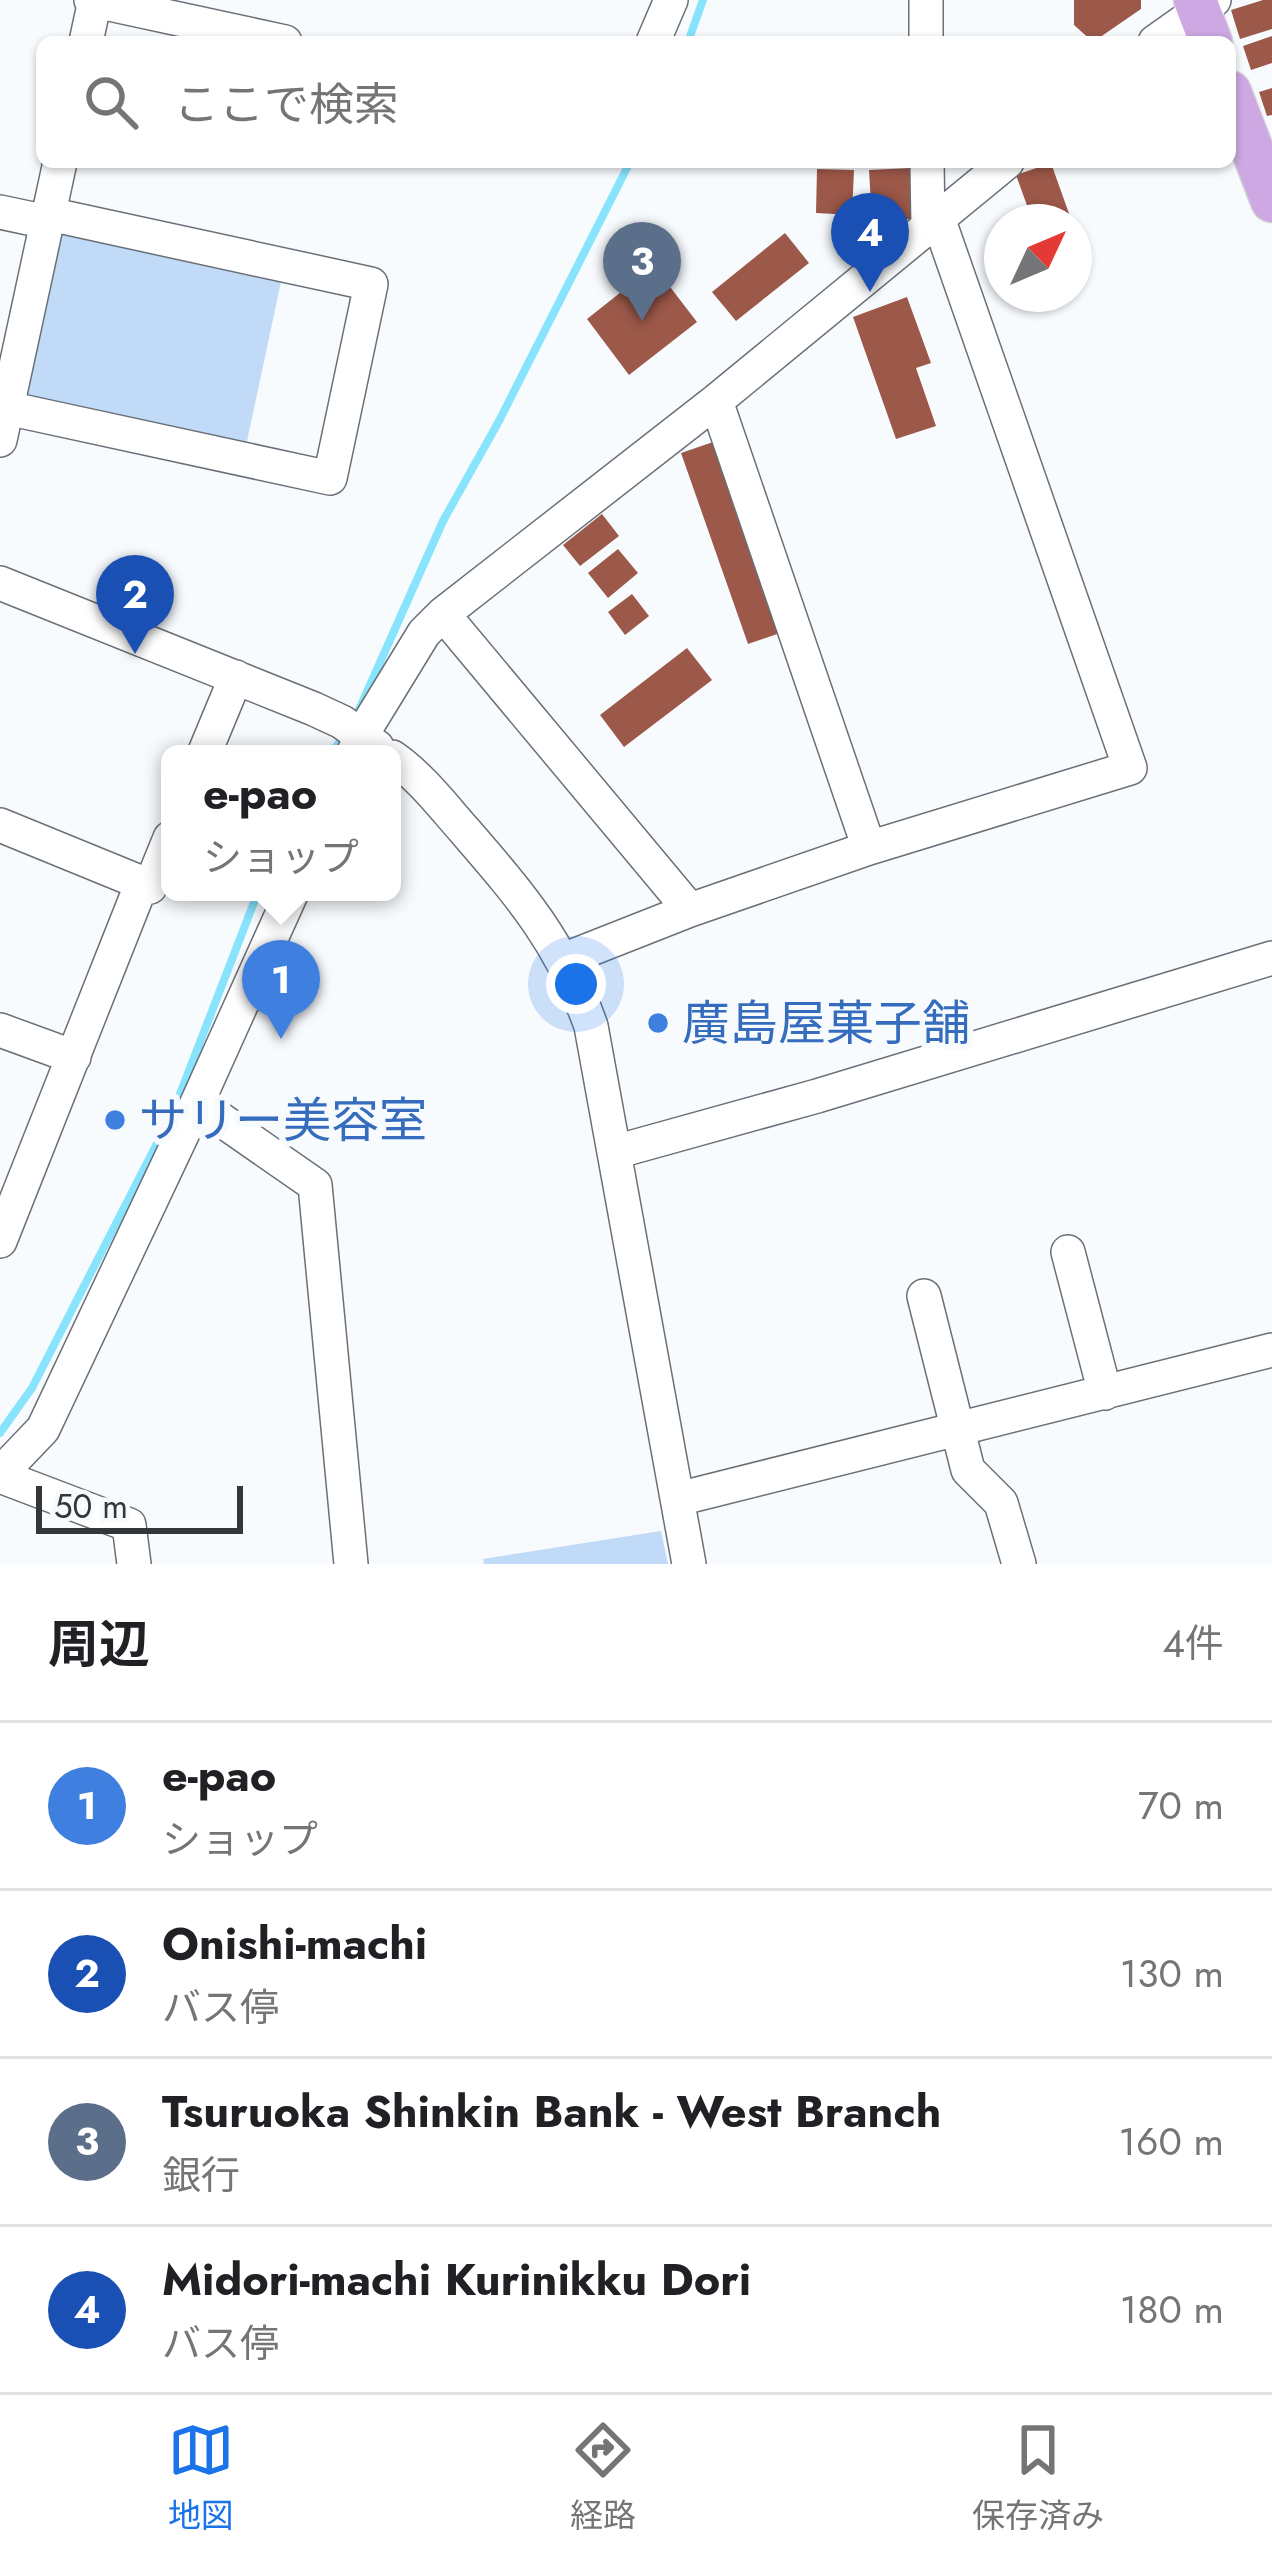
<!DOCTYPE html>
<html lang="ja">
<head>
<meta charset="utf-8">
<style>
	:root { --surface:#fff; --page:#f6f6f6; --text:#202124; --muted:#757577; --line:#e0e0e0; --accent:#1a73e8 }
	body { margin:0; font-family:Jost,"Noto Sans JP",sans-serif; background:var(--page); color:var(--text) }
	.compass { position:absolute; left:984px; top:204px; width:108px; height:108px; border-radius:50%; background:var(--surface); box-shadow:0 3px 9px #0004; rotate:46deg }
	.scale { position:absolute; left:36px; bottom:30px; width:207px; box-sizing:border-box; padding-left:12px; border:6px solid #34373a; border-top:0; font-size:33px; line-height:42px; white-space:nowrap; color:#34373a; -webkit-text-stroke:9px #f8fbfe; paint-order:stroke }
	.you { position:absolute; left:576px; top:984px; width:42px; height:42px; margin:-30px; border:9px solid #fff; border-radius:50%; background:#1a73e8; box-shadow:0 0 0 18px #1a73e833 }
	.badge { display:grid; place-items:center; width:78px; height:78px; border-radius:50%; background:var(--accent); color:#fff; font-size:39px; font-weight:700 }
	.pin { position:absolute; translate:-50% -99px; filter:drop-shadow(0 3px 6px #0008) }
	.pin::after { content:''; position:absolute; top:63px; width:42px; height:36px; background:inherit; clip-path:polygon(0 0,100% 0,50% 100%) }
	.popup { position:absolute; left:161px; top:745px; width:240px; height:156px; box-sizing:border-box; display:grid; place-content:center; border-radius:18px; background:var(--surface); filter:drop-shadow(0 3px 9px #0005); font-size:39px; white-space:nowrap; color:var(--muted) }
	.popup b { font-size:45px; color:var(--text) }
	.popup::after { content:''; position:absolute; left:50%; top:100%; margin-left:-24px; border:24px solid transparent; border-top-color:var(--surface) }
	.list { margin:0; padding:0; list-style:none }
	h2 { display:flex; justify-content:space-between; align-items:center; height:156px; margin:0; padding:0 48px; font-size:51px }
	h2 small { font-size:39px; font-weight:400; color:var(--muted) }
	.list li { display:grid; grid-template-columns:78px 1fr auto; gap:36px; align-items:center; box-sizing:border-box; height:168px; padding:0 48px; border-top:3px solid var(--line) }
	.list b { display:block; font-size:45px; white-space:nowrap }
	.list p { margin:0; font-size:39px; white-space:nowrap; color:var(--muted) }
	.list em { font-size:39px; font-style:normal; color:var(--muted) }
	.icon { flex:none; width:66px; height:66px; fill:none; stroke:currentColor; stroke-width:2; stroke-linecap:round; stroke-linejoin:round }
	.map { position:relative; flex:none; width:1272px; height:1564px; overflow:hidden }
	.search { position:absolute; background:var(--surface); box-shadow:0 3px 9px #0004; left:36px; right:36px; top:36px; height:132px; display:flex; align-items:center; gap:30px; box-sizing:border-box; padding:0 42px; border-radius:18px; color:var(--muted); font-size:45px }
	.sheet { height:828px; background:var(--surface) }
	nav { display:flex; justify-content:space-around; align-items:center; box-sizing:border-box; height:168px; border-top:3px solid var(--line); background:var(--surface); font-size:33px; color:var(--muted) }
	nav a { display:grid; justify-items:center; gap:6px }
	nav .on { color:var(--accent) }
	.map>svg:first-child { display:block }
	.green { fill:#c0daf7 }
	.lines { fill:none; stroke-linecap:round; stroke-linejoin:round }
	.stream { stroke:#88e3fd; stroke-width:8 }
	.building { fill:#9c5848 }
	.minor-casing { stroke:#6a7077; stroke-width:36 }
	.major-casing { stroke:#d6d7d8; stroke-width:45 }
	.minor { stroke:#fff; stroke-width:33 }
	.major { stroke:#cda8e2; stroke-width:42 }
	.shop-dot { fill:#3f7fe0; stroke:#f8fbfe; stroke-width:4.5 }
	.labels { text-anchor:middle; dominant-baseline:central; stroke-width:12; stroke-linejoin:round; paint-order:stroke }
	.shop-label { font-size:48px; fill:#366cbe; stroke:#f8fbfe; text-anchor:start }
</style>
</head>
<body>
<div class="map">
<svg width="1272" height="1564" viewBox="0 0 1272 1564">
	<rect width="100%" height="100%" fill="#f8fbfe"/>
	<path class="green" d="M64,228L282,277L246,446L24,398Z
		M661,1531L668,1564H484L483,1559Z"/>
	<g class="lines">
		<path class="stream" d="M688,42L703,0
			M358,712L443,521L499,421L630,162
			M331,754L344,735
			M0,1433L32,1388L173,1112L258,892"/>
	</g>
	<path class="building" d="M1074,0H1141V9L1093,42L1074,25Z
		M1263,0H1272V29L1240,39L1231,10Z
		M1272,36V63L1251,70L1243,46Z
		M1272,88V115L1267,116L1259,92Z
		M1051,163L1072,222H1033L1016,175Z
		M911,168L914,219L872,221L869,170Z
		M817,169L854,170L852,215L816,213Z
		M1074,230L1084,256L1074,260Z
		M785,233L809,263L736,321L712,292Z
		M654,266L697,322L629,375L587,319Z
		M907,297L931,363L916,368L936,426L896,439L853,317Z
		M716,441L783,632L748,644L681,453Z
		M602,514L619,536L580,566L563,545Z
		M618,549L638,573L608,598L588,573Z
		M632,594L649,616L625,635L608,612Z
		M687,648L712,680L624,747L600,715Z"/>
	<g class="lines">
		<defs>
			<path id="minor" d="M91,0L285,42
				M926,0V42
				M86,42L95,0
				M653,42L671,0
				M1155,42L1214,0
				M927,162L928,227
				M0,212L47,222
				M716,401L869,848
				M7,408L330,478L371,284L49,214
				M0,440L60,162
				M0,583L314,709L342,722L377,747
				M443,614L690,910
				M204,754L236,677
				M353,754L361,736L424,633L443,614L716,401L1007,162
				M392,757C420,776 442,805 465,831C522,897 561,942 591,1026L689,1564
				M0,825L142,883
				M563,960L690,910L869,848L1130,768L938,218
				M0,1030L74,1057
				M197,1103L315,1185L351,1564
				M615,1152L817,1096L1272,958
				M0,1241L142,883L150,887L170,838
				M1068,1252L1105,1393
				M924,1296L968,1470L1001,1503L1019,1564
				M0,1474L43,1429L197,1103L292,892
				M0,1476L129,1525L134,1564
				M678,1499L1272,1350"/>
			<path id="major" d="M1195,0L1211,42
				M1230,92L1272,201"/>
		</defs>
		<use href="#minor" class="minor-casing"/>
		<use href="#major" class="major-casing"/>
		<use href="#minor" class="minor"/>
		<use href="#major" class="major"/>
	</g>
	<g class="shop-dot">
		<circle cx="658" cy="1023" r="12"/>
		<circle cx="115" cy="1120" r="12"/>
	</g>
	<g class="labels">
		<g class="shop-label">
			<text x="682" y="1023">廣島屋菓子舗</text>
			<text x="139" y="1120">サリー美容室</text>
		</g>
	</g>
</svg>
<svg class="compass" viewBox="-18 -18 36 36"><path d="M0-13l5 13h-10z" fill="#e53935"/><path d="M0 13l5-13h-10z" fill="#757577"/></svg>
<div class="scale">50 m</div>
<div class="you"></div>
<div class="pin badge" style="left:281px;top:1039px;background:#3f7fe0">1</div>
<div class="popup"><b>e-pao</b>ショップ</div>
<div class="pin badge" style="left:135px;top:654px;background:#1a4fb4">2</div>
<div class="pin badge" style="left:642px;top:321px;background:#5c6f8a">3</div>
<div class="pin badge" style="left:870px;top:292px;background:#1a4fb4">4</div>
<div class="search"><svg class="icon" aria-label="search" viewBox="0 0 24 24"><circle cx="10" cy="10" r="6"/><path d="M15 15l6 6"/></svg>ここで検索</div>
</div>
<section class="sheet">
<h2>周辺<small>4件</small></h2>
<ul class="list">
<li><span class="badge" style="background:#3f7fe0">1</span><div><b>e-pao</b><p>ショップ</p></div><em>70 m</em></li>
<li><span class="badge" style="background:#1a4fb4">2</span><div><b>Onishi-machi</b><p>バス停</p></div><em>130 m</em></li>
<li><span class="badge" style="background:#5c6f8a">3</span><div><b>Tsuruoka Shinkin Bank - West Branch</b><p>銀行</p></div><em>160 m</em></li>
<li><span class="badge" style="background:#1a4fb4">4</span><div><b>Midori-machi Kurinikku Dori</b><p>バス停</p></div><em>180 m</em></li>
</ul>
</section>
<nav>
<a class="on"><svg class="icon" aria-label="map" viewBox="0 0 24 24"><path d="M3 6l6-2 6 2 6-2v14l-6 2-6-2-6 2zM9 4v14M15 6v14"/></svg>地図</a>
<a><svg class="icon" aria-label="directions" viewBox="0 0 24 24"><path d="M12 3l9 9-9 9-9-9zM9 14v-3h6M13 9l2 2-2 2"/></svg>経路</a>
<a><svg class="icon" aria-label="saved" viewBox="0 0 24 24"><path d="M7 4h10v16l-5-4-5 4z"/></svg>保存済み</a>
</nav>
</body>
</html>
